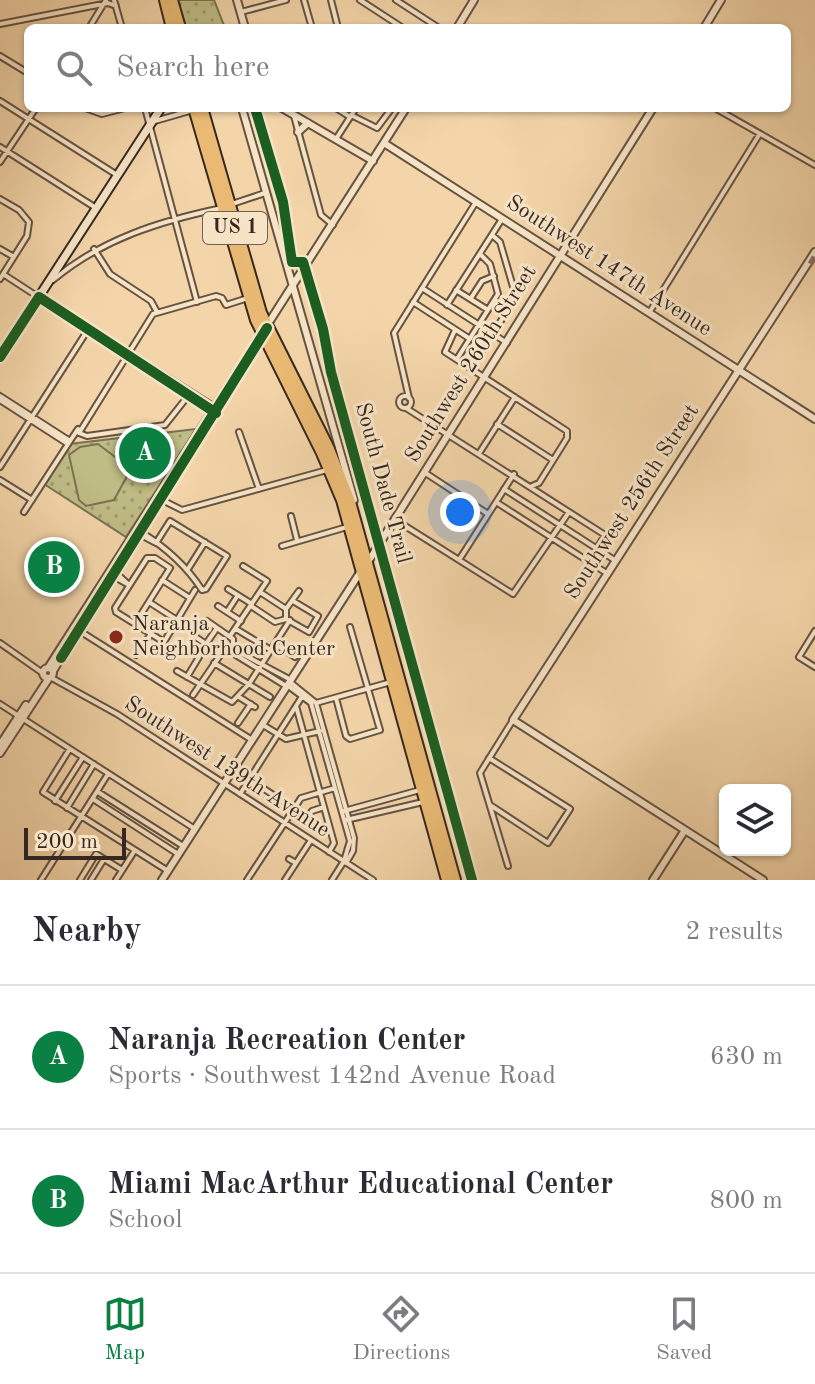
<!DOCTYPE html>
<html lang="en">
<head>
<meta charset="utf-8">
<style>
	:root { --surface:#fff; --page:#f7f7f7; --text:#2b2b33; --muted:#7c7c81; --line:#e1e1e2; --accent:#0b8043 }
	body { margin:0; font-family:"Old Standard TT",serif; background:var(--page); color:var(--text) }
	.controls { position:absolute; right:24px; bottom:24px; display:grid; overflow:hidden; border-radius:12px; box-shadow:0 2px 6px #0004 }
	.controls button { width:72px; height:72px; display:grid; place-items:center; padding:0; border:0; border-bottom:2px solid var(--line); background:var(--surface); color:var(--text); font:40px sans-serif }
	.scale { position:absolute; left:24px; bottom:20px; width:102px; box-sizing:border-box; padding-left:8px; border:4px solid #362820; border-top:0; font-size:22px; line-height:28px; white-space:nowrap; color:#362820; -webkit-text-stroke:6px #f7e4c7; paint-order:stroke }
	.you { position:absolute; left:460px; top:512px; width:28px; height:28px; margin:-20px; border:6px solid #fff; border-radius:50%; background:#1a73e8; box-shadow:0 0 0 12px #1a73e833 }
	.badge { display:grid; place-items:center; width:52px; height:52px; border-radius:50%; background:var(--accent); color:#fff; font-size:26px; font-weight:700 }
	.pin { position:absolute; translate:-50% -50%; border:4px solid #fff; box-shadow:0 2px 8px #0006 }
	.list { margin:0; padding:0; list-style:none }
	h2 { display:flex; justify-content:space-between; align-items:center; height:104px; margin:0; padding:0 32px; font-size:34px }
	h2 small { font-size:26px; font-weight:400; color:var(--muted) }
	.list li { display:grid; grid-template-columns:52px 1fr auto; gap:24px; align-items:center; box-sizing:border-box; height:144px; padding:0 32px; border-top:2px solid var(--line) }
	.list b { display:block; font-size:30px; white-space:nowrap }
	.list p { margin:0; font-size:26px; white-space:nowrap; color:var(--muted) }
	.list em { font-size:26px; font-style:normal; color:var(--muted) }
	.icon { flex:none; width:44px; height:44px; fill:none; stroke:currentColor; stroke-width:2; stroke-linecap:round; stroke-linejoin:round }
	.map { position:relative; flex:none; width:815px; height:880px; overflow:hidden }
	.search { position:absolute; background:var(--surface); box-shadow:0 2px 6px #0004; left:24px; right:24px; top:24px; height:88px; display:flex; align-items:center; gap:20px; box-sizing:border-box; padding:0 28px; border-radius:12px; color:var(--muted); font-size:30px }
	.sheet { height:392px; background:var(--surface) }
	nav { display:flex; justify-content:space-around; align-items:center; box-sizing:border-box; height:112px; border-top:2px solid var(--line); background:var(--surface); font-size:22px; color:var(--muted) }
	nav a { display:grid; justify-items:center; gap:4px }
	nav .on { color:var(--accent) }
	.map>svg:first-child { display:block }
	.grass { fill:url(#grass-dots); stroke:#7a7252; stroke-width:2 }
	.pitch { fill:#bfbc85; stroke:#7a7252; stroke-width:2 }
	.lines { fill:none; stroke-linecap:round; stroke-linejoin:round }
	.minor-casing { stroke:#655342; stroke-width:8 }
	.tertiary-casing { stroke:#655342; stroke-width:10 }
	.secondary-casing { stroke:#362820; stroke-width:11 }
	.trunk-casing { stroke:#362820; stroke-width:14 }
	.minor { stroke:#f7e4c7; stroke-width:4 }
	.tertiary { stroke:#f7e4c7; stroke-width:6 }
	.secondary { stroke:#f7e4c7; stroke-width:7 }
	.trunk { stroke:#eaba74; stroke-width:10 }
	.quiet { stroke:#8d6e63; stroke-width:8; stroke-dasharray:16 8; stroke-linecap:butt }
	.cycleway-casing { stroke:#f7e4c7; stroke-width:15 }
	.cycleway { stroke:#1b5e20; stroke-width:10 }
	.poi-dot { fill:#8f2418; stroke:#f7e4c7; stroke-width:3 }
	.labels { text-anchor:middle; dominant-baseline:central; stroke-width:6; stroke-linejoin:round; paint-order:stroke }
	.shield { fill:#f7e4c7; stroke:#706052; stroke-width:2 }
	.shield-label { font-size:20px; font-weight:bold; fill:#362820 }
	.street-label { font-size:22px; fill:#362820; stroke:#f7e4c7 }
	.poi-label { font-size:22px; fill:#362820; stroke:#f7e4c7; text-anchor:start }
</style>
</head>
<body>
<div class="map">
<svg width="815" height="880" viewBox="0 0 815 880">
	<defs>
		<pattern id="grass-dots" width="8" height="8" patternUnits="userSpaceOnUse" patternTransform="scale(2)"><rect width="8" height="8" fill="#bfbc85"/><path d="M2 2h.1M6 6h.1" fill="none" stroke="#9c996c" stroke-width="1.8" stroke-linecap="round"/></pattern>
	</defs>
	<rect width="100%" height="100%" fill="#f3d5a9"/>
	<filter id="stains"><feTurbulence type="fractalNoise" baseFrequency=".0025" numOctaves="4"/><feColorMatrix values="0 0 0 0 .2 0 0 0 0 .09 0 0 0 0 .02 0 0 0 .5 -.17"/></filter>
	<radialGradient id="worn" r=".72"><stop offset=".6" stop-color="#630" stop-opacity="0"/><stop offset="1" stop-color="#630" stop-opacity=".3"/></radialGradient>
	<path class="grass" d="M178,0H214L225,28H186Z
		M196,429L126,537L44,484L69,444Z"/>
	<path class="pitch" d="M98,444L131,469L114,500L86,506L79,500L69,455L80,447Z"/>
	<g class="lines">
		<defs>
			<path id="minor" d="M114,0L122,28
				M304,0L312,28
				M331,0L338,28
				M360,0L403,28
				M396,0L439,28
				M241,12L286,0
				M0,24L108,3L116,6
				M89,28L106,0
				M0,56L28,73
				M0,101L117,175
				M85,108L102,114L125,108
				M145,108L197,302
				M336,108L350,117
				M715,108L815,165
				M351,115L377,128L392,108
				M294,116L321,215L333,225
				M155,121L193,110
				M336,139L356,108
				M0,147L96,208
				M0,162L36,108
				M0,199L19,210L29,222L27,236L0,279
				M232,204L265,193
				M0,249L14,257
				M94,249L110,274L151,301L157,312
				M3,274L212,410
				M53,280C102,239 160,221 222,208
				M422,288L507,343
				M456,290L488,310
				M41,297L216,408
				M471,298L482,281L494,276
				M413,302L470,339
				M447,305L502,219
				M649,313L759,135
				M455,330L445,352L567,431V438L539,483L532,486
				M457,359L498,294L490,264L480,254
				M471,368L516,297L500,242L492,235
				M0,396L70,441L78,429
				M188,396L165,425L87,436L79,433L153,314L216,296L222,298L226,305L248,298
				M399 402a6 6 0 1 1 12 0a6 6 0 1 1-12 0Z
				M409,398L394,333L476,202
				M0,400L68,444
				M406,408L605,535L597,548
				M497,424L553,460
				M239,432L259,489
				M480,452L515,397
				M0,467L89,328
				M424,472L488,514
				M0,480L32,500
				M504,489L616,561
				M160,499L182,510L327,470
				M496,502L608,574
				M24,512L70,441
				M291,516L297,540
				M394,519L513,594L569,512
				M141,532C165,547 186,565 202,590L206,589L227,556L170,521L156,543
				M139,534L154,542
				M282,546L347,527
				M459,560L514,474
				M188,569L205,542
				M115,572L129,585
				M113,576L129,585
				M162,580L190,598
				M228,589L252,604
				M260,592L286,609
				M149,602L177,620
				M218,606L241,621
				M251,606L275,622L286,619L309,632L318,616L293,601
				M227,612L238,595
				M286,619V609L299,591
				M207,621L233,639V649
				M135,624L170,568L155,558H147L115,608L116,612L164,642L195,590
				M75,628L252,740
				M236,629L271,650
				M815,631L799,657L815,667
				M230,636L267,581L243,566
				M197,638L221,654L232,651
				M0,643L44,674
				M206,644L217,628
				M275,644L295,657
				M233,649L291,680
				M231,652L286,686
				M136,655L151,634
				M214,663L270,697
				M177,671L232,702L249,684L290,620
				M50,677L117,714L373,880
				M187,677L199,657
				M290,682L316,703L354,838L353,851L346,863
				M287,685L311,703L350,841L344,861L332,880
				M193,695L221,654
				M239,697L255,707
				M336,698L346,736L350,739L380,730L350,627
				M316,703L391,682
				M0,704L195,829
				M296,706L334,843L329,852
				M238,723L251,704
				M263,725L286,739L320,731
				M69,750L43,792L168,871
				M489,758L570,809L548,843L490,805
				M249,779L330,832
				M98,792L183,846
				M240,794L303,695
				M93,799L178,854
				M55,801L83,757
				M67,808L94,764
				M344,811L420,790
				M308,817L312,811L324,807
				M346,820L423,802
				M289,859L296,863
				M508,866L480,773L513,720
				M41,880L108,774
				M80,880L96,854L122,870
				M91,880L104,859
				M116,880L135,850
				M247,880L301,798L335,788
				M285,880L311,840"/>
			<path id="tertiary" d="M237,0L245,28
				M457,28L474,0
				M704,28L721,0
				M242,108L354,500
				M282,108L373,161
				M298,132L308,123
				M384,143L815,419
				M177,475L264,335
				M145,525L171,484
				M368,562L653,108
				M48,668L406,108
				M43 673a5 5 0 1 1 10 0a5 5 0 1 1-10 0Z
				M53,671L64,653
				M0,745L26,705
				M0,753L49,678
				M162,880L361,571
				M653,880L685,830
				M763,880L513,720L815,252"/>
			<path id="secondary" d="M0,357L161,108"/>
			<path id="trunk" d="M165,0L172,28
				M172,0L180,28
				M194,108L256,320L322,453L342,500L447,880
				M202,108L261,313L329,449L350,502L455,880"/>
		</defs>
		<use href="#minor" class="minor-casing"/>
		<use href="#tertiary" class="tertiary-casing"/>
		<use href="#secondary" class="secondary-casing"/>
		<use href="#trunk" class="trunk-casing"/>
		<use href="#minor" class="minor"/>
		<use href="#tertiary" class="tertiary"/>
		<use href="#secondary" class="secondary"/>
		<use href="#trunk" class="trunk"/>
		<path class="quiet" d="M810,259L815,262"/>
		<defs>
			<path id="cycleway" d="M255,108L283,202L292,262H303L323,329L331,372L472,880
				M0,357L39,297L216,413
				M61,658L267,328"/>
		</defs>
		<use href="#cycleway" class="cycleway-casing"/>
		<use href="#cycleway" class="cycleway"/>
	</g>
	<circle class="poi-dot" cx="116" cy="637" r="8"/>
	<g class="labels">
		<rect class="shield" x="203" y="212" width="64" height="32" rx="6"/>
		<g class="shield-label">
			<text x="235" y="228">US 1</text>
		</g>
		<g class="street-label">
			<text transform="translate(609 266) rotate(33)">Southwest 147th Avenue</text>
			<text transform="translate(471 364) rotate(-58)">Southwest 260th Street</text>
			<text transform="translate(383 483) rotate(75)">South Dade Trail</text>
			<text transform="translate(632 502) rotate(-57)">Southwest 256th Street</text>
			<text transform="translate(227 767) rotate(33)">Southwest 139th Avenue</text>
		</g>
		<g class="poi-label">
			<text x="132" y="624">Naranja<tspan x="132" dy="25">Neighborhood Center</tspan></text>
		</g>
	</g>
	<rect width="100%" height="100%" filter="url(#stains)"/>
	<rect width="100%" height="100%" fill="url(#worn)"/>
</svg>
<div class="controls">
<button><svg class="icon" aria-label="layers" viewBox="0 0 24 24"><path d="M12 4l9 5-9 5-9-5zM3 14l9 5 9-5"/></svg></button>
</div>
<div class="scale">200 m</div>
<div class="you"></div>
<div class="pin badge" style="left:145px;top:453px">A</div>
<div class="pin badge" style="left:54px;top:567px">B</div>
<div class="search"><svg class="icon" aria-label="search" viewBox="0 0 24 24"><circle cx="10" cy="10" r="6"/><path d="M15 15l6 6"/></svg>Search here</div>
</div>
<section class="sheet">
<h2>Nearby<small>2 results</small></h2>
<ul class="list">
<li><span class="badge">A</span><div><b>Naranja Recreation Center</b><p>Sports · Southwest 142nd Avenue Road</p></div><em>630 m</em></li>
<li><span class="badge">B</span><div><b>Miami MacArthur Educational Center</b><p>School</p></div><em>800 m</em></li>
</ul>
</section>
<nav>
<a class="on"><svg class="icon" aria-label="map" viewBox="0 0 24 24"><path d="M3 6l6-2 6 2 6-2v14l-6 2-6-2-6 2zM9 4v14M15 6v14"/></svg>Map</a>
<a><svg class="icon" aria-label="directions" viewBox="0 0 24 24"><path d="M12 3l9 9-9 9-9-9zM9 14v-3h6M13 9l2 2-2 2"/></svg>Directions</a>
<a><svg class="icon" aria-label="saved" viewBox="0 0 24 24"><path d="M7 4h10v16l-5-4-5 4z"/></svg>Saved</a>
</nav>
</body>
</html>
